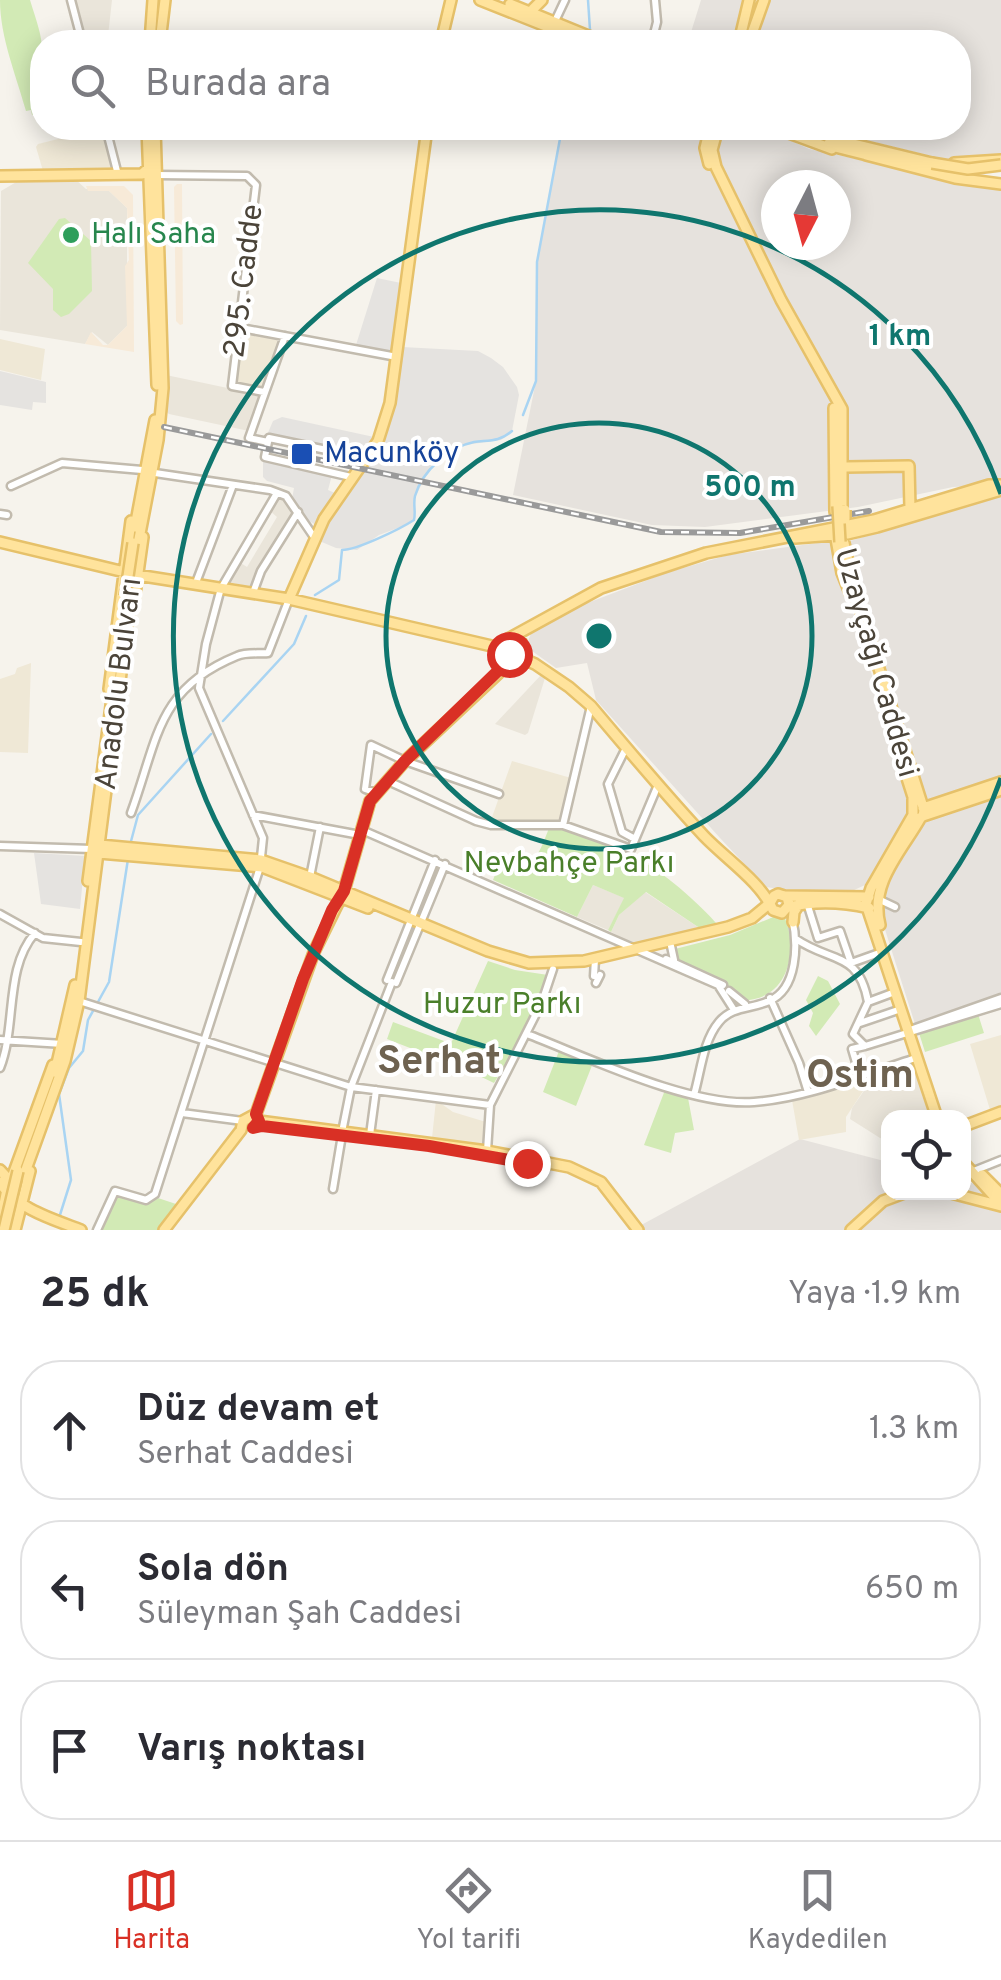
<!DOCTYPE html>
<html lang="tr">
<head>
<meta charset="utf-8">
<style>
	:root { --surface:#fff; --page:#f2f2f3; --text:#2b2b33; --muted:#7c7c81; --line:#e1e1e2; --accent:#d93025 }
	body { margin:0; font-family:Overpass,sans-serif; background:var(--page); color:var(--text) }
	.controls { position:absolute; right:30px; bottom:30px; display:grid; overflow:hidden; border-radius:20px; box-shadow:0 5px 25px #0003 }
	.controls button { width:90px; height:90px; display:grid; place-items:center; padding:0; border:0; border-bottom:2px solid var(--line); background:var(--surface); color:var(--text); font:50px sans-serif }
	.compass { position:absolute; left:761px; top:170px; width:90px; height:90px; border-radius:50%; background:var(--surface); box-shadow:0 5px 25px #0003; rotate:186deg }
	.stop { position:absolute; width:30px; height:30px; margin:-22px; border:8px solid #d93025; border-radius:50%; background:#fff }
	.stop.end { background:#d93025; border-color:#fff; box-shadow:0 2px 10px #0008 }
	.list { margin:0; padding:0; list-style:none }
	h2 { display:flex; justify-content:space-between; align-items:center; height:130px; margin:0; padding:0 40px; font-size:42px }
	h2 small { font-size:32px; font-weight:400; color:var(--muted) }
	.list li { display:grid; grid-template-columns:65px 1fr auto; gap:30px; align-items:center; box-sizing:border-box; height:140px; margin:0 20px 20px; padding:0 20px; border:2px solid var(--line); border-radius:40px }
	.list b { display:block; font-size:38px; white-space:nowrap }
	.list p { margin:0; font-size:32px; white-space:nowrap; color:var(--muted) }
	.list em { font-size:32px; font-style:normal; color:var(--muted) }
	.icon { flex:none; width:55px; height:55px; fill:none; stroke:currentColor; stroke-width:2; stroke-linecap:round; stroke-linejoin:round }
	.map { position:relative; flex:none; width:1001px; height:1230px; overflow:hidden }
	.search { position:absolute; background:var(--surface); box-shadow:0 5px 25px #0003; left:30px; right:30px; top:30px; height:110px; display:flex; align-items:center; gap:25px; box-sizing:border-box; padding:0 35px; border-radius:40px; color:var(--muted); font-size:38px }
	.sheet { height:610px; background:var(--surface) }
	nav { display:flex; justify-content:space-around; align-items:center; box-sizing:border-box; height:140px; border-top:2px solid var(--line); background:var(--surface); font-size:28px; color:var(--muted) }
	nav a { display:grid; justify-items:center; gap:5px }
	nav .on { color:var(--accent) }
	.map>svg:first-child { display:block }
	.residential { fill:#eae5da }
	.commercial { fill:#f7ead8 }
	.industrial { fill:#e6e2dd; fill-rule:evenodd }
	.education { fill:#efe8d6 }
	.green { fill:#d2eab5 }
	.parking { fill:#e5e3e0 }
	.lines { fill:none; stroke-linecap:round; stroke-linejoin:round }
	.stream { stroke:#a9d4f2; stroke-width:2.5 }
	.minor-casing { stroke:#c2bbae; stroke-width:11 }
	.major-casing { stroke:#e6c16a; stroke-width:14 }
	.minor { stroke:#fff; stroke-width:6 }
	.major { stroke:#ffe39c; stroke-width:9 }
	.rail-casing { stroke:#9a9a9a; stroke-width:6 }
	.rail { stroke:#fff; stroke-width:2.5; stroke-dasharray:8; stroke-linecap:butt }
	.major-bridge-casing { stroke:#e6c16a; stroke-width:14; stroke-linecap:butt }
	.major-bridge { stroke:#ffe39c; stroke-width:9 }
	.route { stroke:#d93025; stroke-width:12 }
	.ring { fill:none; stroke:#0f766e; stroke-width:5 }
	.leisure-dot { fill:#2e9e5b; stroke:#fff; stroke-width:4 }
	.transit-dot { fill:#1a4fb4; stroke:#fff; stroke-width:4 }
	.labels { text-anchor:middle; dominant-baseline:central; stroke-width:8; stroke-linejoin:round; paint-order:stroke }
	.leisure-label { font-size:30px; fill:#27864d; stroke:#fff; text-anchor:start }
	.street-label { font-size:30px; fill:#4b4439; stroke:#fff }
	.transit-label { font-size:30px; fill:#164399; stroke:#fff; text-anchor:start }
	.park-label { font-size:30px; fill:#4a7f2a; stroke:#fff }
	.district-label { font-size:40px; font-weight:bold; fill:#6e6250; stroke:#fff }
	.centre { fill:#0f766e; stroke:#fff; stroke-width:5 }
	.ring-label { font-size:30px; text-anchor:middle; font-weight:bold; fill:#0f766e; stroke:#fff; stroke-width:8; stroke-linejoin:round; paint-order:stroke }
</style>
</head>
<body>
<div class="map">
<svg width="1001" height="1230" viewBox="0 0 1001 1230">
	<rect width="100%" height="100%" fill="#f6f3ec"/>
	<path class="residential" d="M72,0H112L108,36L84,42Z
		M75,179L86,189L108,190L127,208V326L108,345L92,332L85,344L0,330L1,191L18,181Z
		M166,375L261,395L249,431L169,414L164,410Z
		M279,494L297,512L252,587L227,582L239,562L247,567L277,517L269,510Z
		M541,675L545,678L528,733L525,735L495,724Z
		M593,885L625,898L608,930L577,917Z
		M645,892L704,931L639,947L611,932L619,915Z
		M916,1061L933,1117L888,1118V1143L850,1119L852,1108L868,1085L867,1078Z"/>
	<path class="commercial" d="M177,184H182L183,324L180,325L176,321L174,187Z
		M86,186H124L133,195L134,352L85,344L91,332L103,345H108L127,326L125,266L129,260L127,208L109,191H88Z"/>
	<path class="industrial" d="M701,0H749L739,42H688Z
		M764,0H1001V158L956,162L816,128H958V42H749Z
		M562,128H764L809,149L1001,189V485L953,487L858,507L705,527L652,525L513,495L536,381L537,262ZM776,185H836V245H776Z
		M1001,495V996L915,1024L881,917L885,887L928,817L850,541Z
		M832,541L912,810L865,885L852,891H793L766,887L720,838L596,700L587,663L556,668L532,651L528,641L535,623L666,573L728,555Z
		M800,1139L888,1162V1192H964V1181L1001,1191V1230H632Z"/>
	<path class="education" d="M102,128L116,169L43,171L36,147L38,144Z
		M245,331L276,338L278,341L263,389L236,382Z
		M0,339L45,349L41,380L0,370Z
		M31,663L28,753L0,752V679L15,674L17,668Z
		M512,761L571,778L561,822L491,820Z
		M1001,1035V1109L991,1113L970,1044Z
		M869,1082L846,1117V1132L799,1140L792,1100Z
		M436,1100L453,1112L486,1122L484,1147L432,1138Z"/>
	<path class="green" d="M0,0H30C40,33 51,55 31,86L38,113L32,115L31,110L26,111C16,75 0,37 0,0Z
		M65,218L91,241L92,291L69,314L61,317L53,310V289L28,263L59,219Z
		M549,828C613,831 678,880 719,926L704,931L646,892L619,915L611,932L608,930L624,898L593,885L577,917L493,880L501,859C538,860 535,864 549,828Z
		M778,915L785,918C799,953 787,1002 741,1000L721,979L677,959L675,949L730,935Z
		M488,961L515,970L548,975L524,1033L494,1083L444,1059Z
		M818,976L828,981L840,1004L816,1036L809,1026L813,1013L806,1000Z
		M978,1014L984,1033L925,1052L919,1033Z
		M393,1022L444,1041L438,1059L387,1039Z
		M559,1051L593,1063L576,1106L543,1092Z
		M665,1090L688,1098L694,1130L675,1133L671,1153L644,1145Z
		M113,1194L144,1204L158,1198L176,1204L157,1230H102Z"/>
	<path class="parking" d="M377,278L401,283L393,352L356,345Z
		M402,347L478,351L491,358L503,367L517,387L519,395L512,431L501,440L465,445L432,465L415,497V517L411,523L379,535L357,550L336,548L317,540L329,517L371,459L392,406Z
		M0,371L46,382V403L33,402L32,410L0,405Z
		M282,417L374,437L372,443H365L368,449L363,456L267,435L273,421Z
		M263,459L332,475L328,490L335,493L316,525L304,518L292,499L294,488L267,481L263,477Z
		M34,853L85,856L80,909L41,904Z"/>
	<g class="lines">
		<path class="stream" d="M588,0L590,30
			M523,415L536,381L537,262L562,128
			M315,595L339,580L342,550C357,550 400,529 414,520C416,512 413,504 415,496C422,471 449,447 474,442C490,440 499,442 512,431
			M223,721L294,644L306,616
			M130,845L138,815L211,734
			M59,1218L71,1180L59,1094L69,1068L83,1051L88,1020L109,982L128,859"/>
		<defs>
			<path id="minor" d="M71,0L82,42
				M556,19L565,0
				M652,42L657,22L655,0
				M106,128L118,175
				M157,175L247,176L256,185L232,386L264,392
				M241,328L397,357
				M285,336L249,438L268,442L269,438L365,458
				M268,442L265,457L351,477
				M155,473L270,490L286,496L314,537
				M11,486L62,463L142,470
				M0,514L7,515
				M197,580L233,485
				M223,585L277,493
				M254,590L261,571L298,512
				M626,748L608,784L622,832L635,839
				M388,781L476,821L491,825H563L631,849L658,785
				M377,793L365,789L371,745L405,761L499,794
				M131,813C158,740 156,689 237,656C246,652 258,654 268,653L289,599
				M253,815L360,835
				M563,825L591,706
				M362,830L718,985L734,1010
				M0,846L92,849
				M310,877L320,827
				M878,899L895,907
				M807,903L818,938L840,931L851,963L882,952
				M0,914L43,938L81,942
				M796,939C831,963 859,951 868,1002
				M671,946L674,960
				M666,959L723,985
				M594,976L595,959
				M387,980L435,860
				M396,983L445,864
				M596,983L600,975
				M729,991L745,1004
				M770,998L799,1063L808,1092
				M79,1001L351,1087L490,1105
				M860,1023L901,1009
				M910,1030L1001,998
				M527,1034C587,1057 691,1107 754,1102C809,1098 864,1074 916,1058
				M0,1040L63,1044
				M865,1046L1001,1004
				M0,1068C17,1025 4,969 35,933
				M860,1076L852,1049L865,1046L853,1034L868,1002L895,992
				M694,1095C701,1071 703,1041 719,1022C732,1006 752,1009 769,1001C798,989 798,943 792,918
				M182,1113L243,1121
				M342,1132L351,1087L392,982
				M370,1135L376,1090
				M487,1151L490,1105L542,1002L553,969
				M976,1170L1001,1160
				M333,1189L342,1135
				M97,1230L115,1191L146,1200L155,1194L260,867L263,838L199,688L206,644L221,588"/>
			<path id="major" d="M480,0L586,42
				M510,4L603,42
				M533,9L542,0
				M150,42L153,0
				M160,42L165,0
				M441,42L451,0
				M739,42L749,0
				M749,42L764,0
				M147,128L157,385
				M718,128L712,150L716,167L781,300L842,409V507
				M775,128L832,149
				M808,128L836,136
				M829,138L932,163
				M827,145L871,156
				M866,155L955,178L1001,184
				M954,163L1001,160
				M709,164L705,148L710,128
				M0,176L142,174L150,167
				M834,408L835,512
				M846,467L909,466L910,509
				M135,527L155,420
				M835,533L842,573L850,593
				M795,538L847,534L877,527L1001,490
				M0,542L137,575L289,599L496,647L535,664L569,687L591,706C628,750 665,794 704,836C726,859 761,882 773,910L782,913L789,905L787,897L778,894L774,896L770,903L752,918L728,927L584,961L529,963L488,951L310,877L261,860L100,845
				M844,543L855,593L924,810L923,816
				M138,544L158,440L163,388L155,128
				M289,599L324,519L378,441L390,403L427,128
				M134,601L143,537
				M507,653L505,645L508,639L601,588L706,553L874,520L989,485H1001
				M109,689L131,521
				M886,712L913,797V815
				M923,808L1001,782
				M913,815L871,888L866,904L937,1118
				M923,816L1001,790
				M99,853L262,867L368,908
				M88,881L114,683
				M785,896L869,897
				M789,907C814,901 843,902 869,908
				M793,922L794,912L799,904
				M880,925C869,883 902,851 921,817
				M55,1072L75,985
				M259,1121L487,1151L569,1167L601,1182L638,1230
				M964,1126L1001,1112
				M964,1163L1001,1204
				M0,1170L13,1184
				M24,1175L65,1061L79,1001L131,595
				M982,1175L1001,1194
				M0,1182C14,1208 55,1220 81,1230
				M947,1192L1001,1206
				M0,1226L6,1194L53,1065
				M15,1230L30,1171
				M164,1230L241,1130L243,1121L256,1114L314,952L344,891L370,801L405,761L520,653L521,642L512,637
				M851,1230L883,1201L907,1192"/>
		</defs>
		<use href="#minor" class="minor-casing"/>
		<use href="#major" class="major-casing"/>
		<use href="#minor" class="minor"/>
		<use href="#major" class="major"/>
		<defs>
			<path id="rail" d="M164,427L661,532L740,533L869,511"/>
		</defs>
		<use href="#rail" class="rail-casing"/>
		<use href="#rail" class="rail"/>
		<defs>
			<path id="major-bridge" d="M932,163L968,169L1001,165
				M838,506L840,542
				M845,510V519
				M125,596L133,543
				M4,1230L18,1171"/>
		</defs>
		<use href="#major-bridge" class="major-bridge-casing"/>
		<use href="#major-bridge" class="major-bridge"/>
	</g>
	<g class="lines">
		<path class="route" d="M509,654L507,652L504,665L405,761L370,801L344,891L332,910L303,979L256,1114L259,1121L253,1128L262,1126L429,1146L527,1163"/>
	</g>
	<g class="ring">
		<circle cx="599" cy="636" r="213"/>
		<path d="M1001 778A426 426 0 1 1 1001 494"/>
	</g>
	<circle class="leisure-dot" cx="71" cy="235" r="10"/>
	<rect class="transit-dot" x="290" y="442" width="24" height="24" rx="5"/>
	<g class="labels">
		<g class="leisure-label">
			<text x="91" y="235">Halı Saha</text>
		</g>
		<g class="street-label">
			<text transform="translate(245 281) rotate(-83)">295. Cadde</text>
			<text transform="translate(875 663) rotate(74)">Uzayçağı Caddesi</text>
			<text transform="translate(120 684) rotate(-83)">Anadolu Bulvarı</text>
		</g>
		<g class="transit-label">
			<text x="324" y="454">Macunköy</text>
		</g>
		<g class="park-label">
			<text x="569" y="864">Nevbahçe Parkı</text>
			<text x="502" y="1005">Huzur Parkı</text>
		</g>
		<g class="district-label">
			<text x="439" y="1063">Serhat</text>
			<text x="860" y="1077">Ostim</text>
		</g>
	</g>
	<circle cx="599" cy="636" r="15" class="centre"/>
	<g class="ring-label">
		<text x="900" y="345">1 km</text>
		<text x="750" y="496">500 m</text>
	</g>
</svg>
<div class="controls">
<button><svg class="icon" aria-label="locate" viewBox="0 0 24 24"><circle cx="12" cy="12" r="6"/><path d="M12 2v4M12 18v4M2 12h4M18 12h4"/></svg></button>
</div>
<svg class="compass" viewBox="-18 -18 36 36"><path d="M0-13l5 13h-10z" fill="#e53935"/><path d="M0 13l5-13h-10z" fill="#7c7c81"/></svg>
<div class="stop" style="left:509px;top:654px"></div>
<div class="stop end" style="left:527px;top:1163px"></div>
<div class="search"><svg class="icon" aria-label="search" viewBox="0 0 24 24"><circle cx="10" cy="10" r="6"/><path d="M15 15l6 6"/></svg>Burada ara</div>
</div>
<section class="sheet">
<h2>25 dk<small>Yaya · 1.9 km</small></h2>
<ul class="list">
<li><svg class="icon" aria-label="ahead" viewBox="0 0 24 24"><path d="M12 20V5M6 11l6-6 6 6"/></svg><div><b>Düz devam et</b><p>Serhat Caddesi</p></div><em>1.3 km</em></li>
<li><svg class="icon" aria-label="left" viewBox="0 0 24 24"><path d="M17 20v-9H6M10 6l-5 5 5 5"/></svg><div><b>Sola dön</b><p>Süleyman Şah Caddesi</p></div><em>650 m</em></li>
<li><svg class="icon" aria-label="arrive" viewBox="0 0 24 24"><path d="M6 21V4h12l-3 4 3 4H6"/></svg><div><b>Varış noktası</b></div></li>
</ul>
</section>
<nav>
<a class="on"><svg class="icon" aria-label="map" viewBox="0 0 24 24"><path d="M3 6l6-2 6 2 6-2v14l-6 2-6-2-6 2zM9 4v14M15 6v14"/></svg>Harita</a>
<a><svg class="icon" aria-label="directions" viewBox="0 0 24 24"><path d="M12 3l9 9-9 9-9-9zM9 14v-3h6M13 9l2 2-2 2"/></svg>Yol tarifi</a>
<a><svg class="icon" aria-label="saved" viewBox="0 0 24 24"><path d="M7 4h10v16l-5-4-5 4z"/></svg>Kaydedilen</a>
</nav>
</body>
</html>
